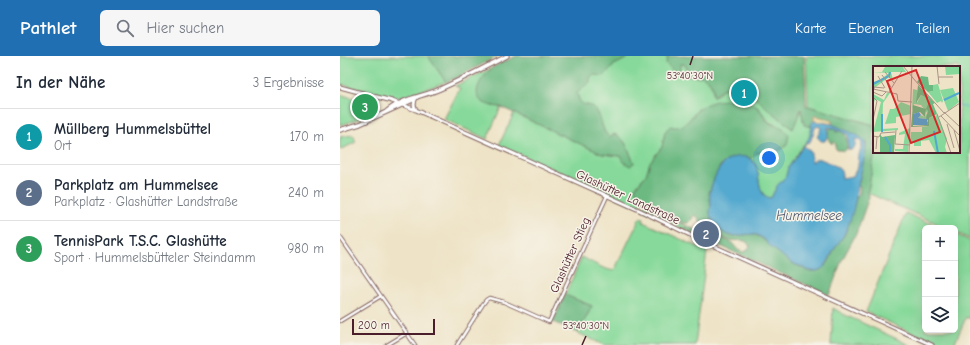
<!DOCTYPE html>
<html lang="de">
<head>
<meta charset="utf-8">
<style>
	:root { --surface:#fff; --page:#f6f6f7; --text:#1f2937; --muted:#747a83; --line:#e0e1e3; --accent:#1f6fb2 }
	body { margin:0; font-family:"Comic Neue",sans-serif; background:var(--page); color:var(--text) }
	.controls { position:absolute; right:12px; bottom:12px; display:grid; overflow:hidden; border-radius:6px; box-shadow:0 4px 16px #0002 }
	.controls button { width:36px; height:36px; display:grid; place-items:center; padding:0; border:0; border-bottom:1px solid var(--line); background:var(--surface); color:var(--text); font:20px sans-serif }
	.scale { position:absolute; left:12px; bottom:10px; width:83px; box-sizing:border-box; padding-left:4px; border:2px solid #4a1f2b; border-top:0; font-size:11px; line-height:14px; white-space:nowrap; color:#4a1f2b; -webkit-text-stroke:3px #f7f3e8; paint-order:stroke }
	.you { position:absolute; left:429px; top:102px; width:14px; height:14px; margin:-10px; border:3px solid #fff; border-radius:50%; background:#1a73e8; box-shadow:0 0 0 6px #1a73e833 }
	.badge { display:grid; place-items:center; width:26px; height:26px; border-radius:50%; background:var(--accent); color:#fff; font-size:13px; font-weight:700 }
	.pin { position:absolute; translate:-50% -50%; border:2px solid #fff; box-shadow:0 1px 4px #0006 }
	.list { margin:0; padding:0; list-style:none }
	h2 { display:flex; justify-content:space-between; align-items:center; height:52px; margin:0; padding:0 16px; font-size:17px }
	h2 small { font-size:13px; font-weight:400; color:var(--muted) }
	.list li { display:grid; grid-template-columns:26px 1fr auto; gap:12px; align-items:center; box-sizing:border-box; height:56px; padding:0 16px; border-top:1px solid var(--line) }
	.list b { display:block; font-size:15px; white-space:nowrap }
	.list p { margin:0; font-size:13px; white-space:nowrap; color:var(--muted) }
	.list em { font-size:13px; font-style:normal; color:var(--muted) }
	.icon { flex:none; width:22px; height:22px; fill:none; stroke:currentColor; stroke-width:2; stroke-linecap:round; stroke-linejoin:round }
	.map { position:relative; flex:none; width:630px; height:289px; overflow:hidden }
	header { display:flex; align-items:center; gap:24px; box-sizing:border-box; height:56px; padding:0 20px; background:var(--accent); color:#fff }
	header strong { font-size:19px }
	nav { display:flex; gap:22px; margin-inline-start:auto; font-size:14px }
	.search { width:280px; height:36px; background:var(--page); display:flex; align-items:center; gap:10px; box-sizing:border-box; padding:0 14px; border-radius:6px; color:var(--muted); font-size:15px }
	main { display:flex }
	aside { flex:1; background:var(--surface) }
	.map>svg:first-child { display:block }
	.green { fill:#86d99a; stroke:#687c62 }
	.forest { fill:#6cb982; stroke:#5b6c56 }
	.sand { fill:#eeda9e; stroke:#9c7c64 }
	.water { fill:#52a9cf; stroke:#4e647d; fill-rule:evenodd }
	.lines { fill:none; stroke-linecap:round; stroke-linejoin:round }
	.stream { stroke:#52a9cf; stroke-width:1 }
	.minor-casing { stroke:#836461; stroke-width:4.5 }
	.tertiary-casing { stroke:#836461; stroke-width:5 }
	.secondary-casing { stroke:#836461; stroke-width:5.5 }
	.minor { stroke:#fff; stroke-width:2.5 }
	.tertiary { stroke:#fff; stroke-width:3 }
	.secondary { stroke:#fff; stroke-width:3.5 }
	.ticks { fill:none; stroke:#4a1f2b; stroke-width:1.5 }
	.labels { text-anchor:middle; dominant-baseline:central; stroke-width:3; stroke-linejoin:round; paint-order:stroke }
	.street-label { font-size:12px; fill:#4a1f2b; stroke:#f7f3e8 }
	.water-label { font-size:13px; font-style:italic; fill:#4d566d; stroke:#f7f3e8 }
	.inset-river { fill:none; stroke:#52a9cf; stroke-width:2 }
	.inset-road { fill:none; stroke:#ac9588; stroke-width:1 }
	.view { fill:#d62828; fill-opacity:0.15; stroke:#d62828; stroke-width:2 }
	.inset-edge { fill:none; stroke:#4a1f2b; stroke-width:2 }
	.ticks-label { font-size:10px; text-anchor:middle; fill:#4a1f2b; stroke:#f7f3e8; stroke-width:3; stroke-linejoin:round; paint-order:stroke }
</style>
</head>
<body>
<header>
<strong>Pathlet</strong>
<div class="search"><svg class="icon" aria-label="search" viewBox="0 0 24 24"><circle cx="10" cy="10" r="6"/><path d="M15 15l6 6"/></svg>Hier suchen</div>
<nav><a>Karte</a><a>Ebenen</a><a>Teilen</a></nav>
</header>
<main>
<aside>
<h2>In der Nähe<small>3 Ergebnisse</small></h2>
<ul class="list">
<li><span class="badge" style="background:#0f9aa8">1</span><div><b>Müllberg Hummelsbüttel</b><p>Ort</p></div><em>170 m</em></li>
<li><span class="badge" style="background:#5c6f8a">2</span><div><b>Parkplatz am Hummelsee</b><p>Parkplatz · Glashütter Landstraße</p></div><em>240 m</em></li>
<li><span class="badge" style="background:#2e9e5b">3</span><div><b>TennisPark T.S.C. Glashütte</b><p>Sport · Hummelsbütteler Steindamm</p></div><em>980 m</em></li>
</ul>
</aside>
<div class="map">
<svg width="630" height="289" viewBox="0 0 630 289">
	<rect width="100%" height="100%" fill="#f7f3e8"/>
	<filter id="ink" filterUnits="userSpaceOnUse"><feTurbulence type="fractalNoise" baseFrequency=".025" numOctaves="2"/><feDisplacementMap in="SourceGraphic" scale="8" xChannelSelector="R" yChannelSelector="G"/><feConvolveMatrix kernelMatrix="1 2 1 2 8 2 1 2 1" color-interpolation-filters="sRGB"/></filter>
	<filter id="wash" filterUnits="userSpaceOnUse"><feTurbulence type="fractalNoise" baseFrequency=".012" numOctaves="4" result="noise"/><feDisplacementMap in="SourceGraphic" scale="16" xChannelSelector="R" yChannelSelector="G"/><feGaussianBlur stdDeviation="0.9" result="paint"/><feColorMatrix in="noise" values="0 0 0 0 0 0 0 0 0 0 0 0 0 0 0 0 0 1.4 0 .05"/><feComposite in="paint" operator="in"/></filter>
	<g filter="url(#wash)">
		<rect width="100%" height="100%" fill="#eee3c6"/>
		<path class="green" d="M0,0H88L106,26L62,41L55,42L0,28Z
			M290,0H328L326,7L328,8H344L347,12L345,17L357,21L362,20C370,25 374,30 372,39H377L382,33L405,28L452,73L461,52L464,69L472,71L469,82L467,85L464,88L448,112L446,120L437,130L431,142C414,140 423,113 411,103L417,97L440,94L443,72L429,66L419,52L408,46L396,41L387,44L377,45L359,52L348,65L341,71L325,76L322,91L310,106L306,119L295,131L298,140L301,146L299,150L292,147L291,148L159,89L174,57L262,98L280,100L284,106L294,107C289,97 286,81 274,78L270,82C268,79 265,77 264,74C261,67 260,58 255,53C247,45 241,55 237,37L250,22L253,19L269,15L274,9L284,4Z
			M466,0H630V183L615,176V172H607L528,137V135L535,96H619V11H534V69L468,50Z
			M152,12L141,25L151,50L161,51L147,83L104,63L120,32L115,30Z
			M0,38L33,49L39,52C26,59 14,66 0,69Z
			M13,79L16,86L0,94V81Z
			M303,149L306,150L339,167L347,170L343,173L303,154L302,152Z
			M566,157L600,172H585V274H615V178L630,185V263L626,261L614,289H599L526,256Z
			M300,162L304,163L303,166L367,195L355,289H264L238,277L252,250L225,239L242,201C254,207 260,212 274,215Z
			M493,252L503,258L570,289H491Z"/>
		<path class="forest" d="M88,0H158L116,22L106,26Z
			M176,0H290L284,4L274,9L269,15L263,20L253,19L250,22V26L237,37C241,54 247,45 255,53C260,58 261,67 264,74C265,77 267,79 270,81L274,78C286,81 289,97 294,107L290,110L284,106L280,100L262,98L161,51C131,49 131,32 151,13C157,8 169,4 176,0Z
			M328,0H464L466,50H468L534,69V96H535L528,135L529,141L516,178L502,204L489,239L343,173L347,170L366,179L369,177L391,186L398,194L403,196L407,195L410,190C405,181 397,186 390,184C386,183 374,178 370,176C364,171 360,165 356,159L352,161V164L349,167H343L309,148L298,140L295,132L306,119L310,106L322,91L325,76L327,73L331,70C347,76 353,54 365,49C373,45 378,45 386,44C390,44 394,41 398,42C405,44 414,48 419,53C423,57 425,63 428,66C432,69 438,70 442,72C445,74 447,76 449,78L447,89L440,94L417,97L411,103L408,101L389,103L380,110L373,125L369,137L374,166L380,174L389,179L393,180L413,178L420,181L424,184L432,192L439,196L447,203L454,208L461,211L467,215H476L480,214L488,207L496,190L505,178L511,161L514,148L517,140L519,138L520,131L518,130L525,97L526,87L505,74L492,68V65L474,61V65L471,68L472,71L464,69L461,53L453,73L427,52L413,39L411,33L405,28L382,33L373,41C373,39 373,36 373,34C373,27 367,23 362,20L357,21L344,18L347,12L344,8H340V13L338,16L335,17L326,7Z
			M492,72H494L496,76C506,73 507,82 507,89C506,90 507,92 507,93C506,94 505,94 504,95L501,94H497L495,91L496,89L493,85L492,88L490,86C488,83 487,79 489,76L488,75L489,73H491Z
			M225,239L252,250L238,277L213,266Z"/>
		<path class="sand" d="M474,60L481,61L492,65V68L474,65Z"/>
		<path class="water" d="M474,65L492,68L517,79L523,83L526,89C525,101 522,113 519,125C516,142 513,161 505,177C502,183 498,187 495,192C488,203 487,217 470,215C467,215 465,213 462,211C460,210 457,209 454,208C449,206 444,201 439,197C437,195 434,194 432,192C429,190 427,186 424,183C408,171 397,187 381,175C376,171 370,163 370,157C370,154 371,151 371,148C371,144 369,140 370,136C373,123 380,104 395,101C431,95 409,140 431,142L437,130L446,120L448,112L469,82L472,71L471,68ZM479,70L481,73L477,81L481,85H485L488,79V71L491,72H495L496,75C501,74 504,77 508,79V93L511,94L514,92L516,87L515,83L520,84L522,88L521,92L519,99L518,110L513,120L502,122C502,119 502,117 501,115C497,109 485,105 478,102L472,106L471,104V96L464,90L467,86L469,87L471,84L475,72L476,71Z"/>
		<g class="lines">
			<path class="stream" d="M619,50L630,52"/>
		</g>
	</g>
	<g filter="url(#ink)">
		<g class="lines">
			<defs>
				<path id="minor" d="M0,181L75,289
					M0,265L41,240
					M47,289L67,277
					M117,289L143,248L146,244L149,242L164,246L209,266L267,140"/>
				<path id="tertiary" d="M0,31L52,45L76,54L299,154L354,181L592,289
					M75,43L74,49L76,54"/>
				<path id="secondary" d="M46,56C62,42 82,41 100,33C123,23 145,11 167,0
					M0,74L20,68L75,43L77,41"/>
			</defs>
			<use href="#minor" class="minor-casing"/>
			<use href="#tertiary" class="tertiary-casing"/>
			<use href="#secondary" class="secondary-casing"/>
			<use href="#minor" class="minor"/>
			<use href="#tertiary" class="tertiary"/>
			<use href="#secondary" class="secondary"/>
		</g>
	</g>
	<path class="ticks" d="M350,9L353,0M242,289L246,280"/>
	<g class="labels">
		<g class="street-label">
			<text transform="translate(288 141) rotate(25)">Glashütter Landstraße</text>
			<text transform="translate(230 199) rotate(-66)">Glashütter Stieg</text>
		</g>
		<g class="water-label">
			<text x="469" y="159">Hummelsee</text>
		</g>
	</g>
	<g transform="translate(533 10)">
		<rect width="87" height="87" fill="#eee3c6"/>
		<path d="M29,0L35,9L32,6H18L20,14L16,11L0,23V16L7,14L16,7L0,6H9L12,1ZM72,0H87V8L73,9ZM65,18L70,35L69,37L68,35L64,37L55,26L60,25V19ZM80,22L86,36L75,45L67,24ZM40,23L44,24V37L48,29L56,33L54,53L45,52L48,49L52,51L54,47L48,39L41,38L39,45ZM14,27H17L10,37L9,63L25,62V64L0,66L8,36L2,33L0,40V28L11,34ZM28,36L38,40V48L23,51V57L12,58L17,43H21ZM63,44L74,73L72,81L74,87H63L56,74L48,75V80H41V76H37L38,66H49V61L56,60V52L64,49ZM37,62L35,86L22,85V83H30L32,68L26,69V67Z" fill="#86d99a"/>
		<path d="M48,10L55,11L56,19H60V25L55,26L44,16ZM45,19L62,37L60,38L64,48L56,52V60L38,61L40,39L53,43L56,36V33L48,29L43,37ZM53,43L55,45L53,52L55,55L52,58L54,57V59L40,60V48L47,46L52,51ZM7,68L9,71L22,69L21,87H7Z" fill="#6cb982" fill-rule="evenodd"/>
		<path d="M46,46L48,49L45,52L54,53V59H40V48Z" fill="#52a9cf"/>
		<path class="inset-river" d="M0,18L16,10L17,6M71,34L86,27M61,65L65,87M9,66V48M12,71L17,79V87"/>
		<path class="inset-road" d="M30,0L40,12M64,0L66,18M12,6L21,17M9,9L18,21M5,10L12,22M39,11L71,47M65,11H80M0,23L24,28L25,35L39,36M0,24V26L9,30L13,26M1,24V21L11,22M16,26L29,5M0,31L4,35L0,54M71,46L87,61M64,48L78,87M68,50L87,70M66,51L87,37M74,58L81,82M23,64L22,78L37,79M81,64L87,85M0,70L6,71L8,67L22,66M3,83L4,71M36,87L39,0"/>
		<path class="view" d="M43,4L67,66L38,77L14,15Z"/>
		<rect width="87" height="87" class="inset-edge"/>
	</g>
	<g class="ticks-label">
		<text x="350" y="23">53°40'30"N</text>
		<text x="246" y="273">53°40'30"N</text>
	</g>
</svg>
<div class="controls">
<button>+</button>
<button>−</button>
<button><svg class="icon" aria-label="layers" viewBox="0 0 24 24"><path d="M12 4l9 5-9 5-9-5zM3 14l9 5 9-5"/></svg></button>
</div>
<div class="scale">200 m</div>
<div class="you"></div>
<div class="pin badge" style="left:404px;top:37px;background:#0f9aa8">1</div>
<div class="pin badge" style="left:366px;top:178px;background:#5c6f8a">2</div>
<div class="pin badge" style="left:25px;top:51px;background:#2e9e5b">3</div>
</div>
</main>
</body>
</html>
